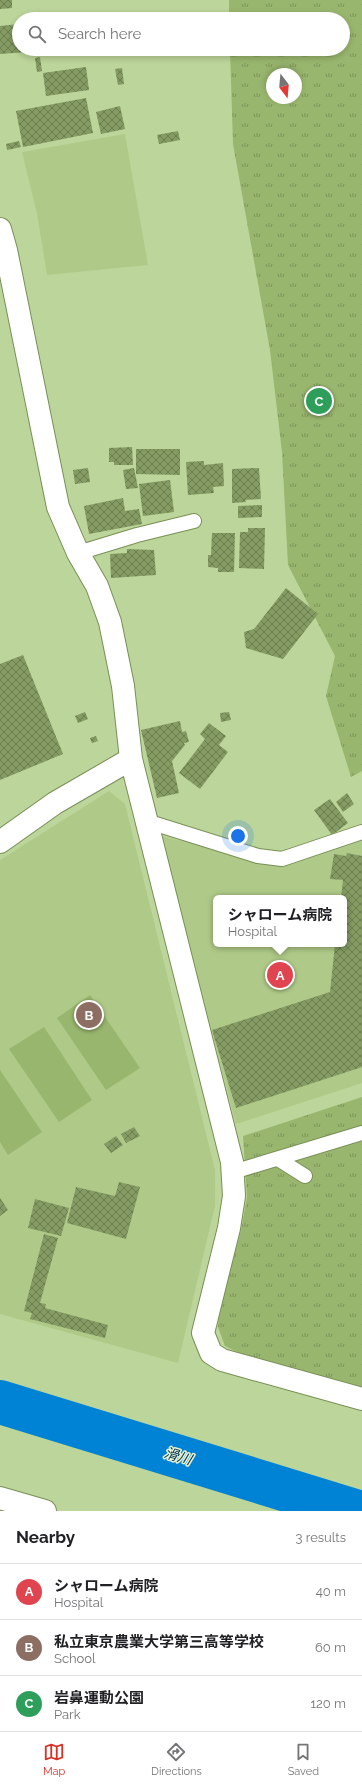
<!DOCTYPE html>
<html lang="en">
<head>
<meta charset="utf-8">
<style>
	:root { --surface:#fff; --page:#f2f2f2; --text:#202124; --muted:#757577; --line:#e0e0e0; --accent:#d93025 }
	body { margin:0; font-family:Raleway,"Noto Sans JP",sans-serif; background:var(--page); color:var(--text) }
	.compass { position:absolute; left:266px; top:68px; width:36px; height:36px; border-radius:50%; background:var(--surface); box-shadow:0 2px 6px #0003; rotate:164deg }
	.you { position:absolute; left:238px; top:836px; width:14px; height:14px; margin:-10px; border:3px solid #fff; border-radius:50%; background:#1a73e8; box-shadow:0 0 0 6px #1a73e833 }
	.badge { display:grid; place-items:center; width:26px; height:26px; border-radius:50%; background:var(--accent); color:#fff; font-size:13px; font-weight:700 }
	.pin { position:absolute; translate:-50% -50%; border:2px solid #fff; box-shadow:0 1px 4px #0006 }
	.popup { position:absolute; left:213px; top:895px; width:134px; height:52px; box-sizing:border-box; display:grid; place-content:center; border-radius:6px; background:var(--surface); filter:drop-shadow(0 1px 3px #0005); font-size:13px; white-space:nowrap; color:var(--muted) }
	.popup b { font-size:15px; color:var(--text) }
	.popup::after { content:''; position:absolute; left:50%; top:100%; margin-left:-8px; border:8px solid transparent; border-top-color:var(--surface) }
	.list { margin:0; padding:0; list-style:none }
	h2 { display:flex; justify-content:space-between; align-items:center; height:52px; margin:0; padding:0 16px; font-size:17px }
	h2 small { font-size:13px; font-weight:400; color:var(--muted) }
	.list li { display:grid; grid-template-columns:26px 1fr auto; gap:12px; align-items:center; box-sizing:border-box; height:56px; padding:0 16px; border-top:1px solid var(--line) }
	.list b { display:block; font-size:15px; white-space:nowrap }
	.list p { margin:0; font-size:13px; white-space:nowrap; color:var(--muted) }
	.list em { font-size:13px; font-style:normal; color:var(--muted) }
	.icon { flex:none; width:22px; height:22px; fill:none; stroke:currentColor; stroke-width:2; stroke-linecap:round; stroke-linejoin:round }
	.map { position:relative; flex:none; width:362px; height:1511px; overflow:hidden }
	.search { position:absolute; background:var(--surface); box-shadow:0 2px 6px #0003; left:12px; right:12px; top:12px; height:44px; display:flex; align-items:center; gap:10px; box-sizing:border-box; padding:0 14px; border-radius:22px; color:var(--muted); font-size:15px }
	.sheet { height:220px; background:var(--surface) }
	nav { display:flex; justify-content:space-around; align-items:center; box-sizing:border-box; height:56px; border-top:1px solid var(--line); background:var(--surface); font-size:11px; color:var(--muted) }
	nav a { display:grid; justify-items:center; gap:2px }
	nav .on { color:var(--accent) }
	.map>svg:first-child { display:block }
	.built { fill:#afca88; fill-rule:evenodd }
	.park { fill:url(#park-tufts); fill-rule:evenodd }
	.pitch { fill:#99b66e }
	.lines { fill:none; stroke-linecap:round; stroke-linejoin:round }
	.river { stroke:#0083d4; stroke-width:44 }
	.building { fill:url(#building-cross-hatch) }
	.lane-casing { stroke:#788f56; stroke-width:16 }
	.street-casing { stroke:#788f56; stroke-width:24 }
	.lane { stroke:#fff; stroke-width:14 }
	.street { stroke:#fff; stroke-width:22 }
	.labels { text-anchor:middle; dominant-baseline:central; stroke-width:3; stroke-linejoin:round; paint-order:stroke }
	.water-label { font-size:14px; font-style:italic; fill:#053051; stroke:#e4f1d3 }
</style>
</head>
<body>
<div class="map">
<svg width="362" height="1511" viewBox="0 0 362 1511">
	<defs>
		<pattern id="park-tufts" width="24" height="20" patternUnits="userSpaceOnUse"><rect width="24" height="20" fill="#99b66e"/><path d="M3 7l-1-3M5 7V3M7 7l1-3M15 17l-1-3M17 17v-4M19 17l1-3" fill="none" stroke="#7c9459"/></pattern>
		<pattern id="building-cross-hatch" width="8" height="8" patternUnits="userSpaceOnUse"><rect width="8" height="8" fill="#849b63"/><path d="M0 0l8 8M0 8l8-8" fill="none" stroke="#6c7e50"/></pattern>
	</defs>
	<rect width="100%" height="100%" fill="#bcd59a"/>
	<path class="built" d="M125,134L148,265L47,275L37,214L22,152Z
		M109,791L125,804L215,1170V1206L178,1363L0,1314V860Z
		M161,836L281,866L362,841V1083L236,1124ZM216,898H344V944H216Z"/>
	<path class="park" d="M229,0H362V771L351,777L326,696L335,656L288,565L282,452L270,350L233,144L230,49H343V19H229ZM272,74H296V98H272Z
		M362,1097V1387L241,1354L225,1346L218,1327L219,1311L241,1230L247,1197L243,1136Z"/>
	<path class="pitch" d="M90,995L140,1068L106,1090L57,1018Z
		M44,1027L92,1100L59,1122L9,1049Z
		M0,1070L42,1132L8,1155L0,1142Z"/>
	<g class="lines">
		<path class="river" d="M0,1402L355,1511"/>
	</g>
	<path class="building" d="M0,0H12V8L0,9Z
		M19,24V49H27V52L0,54V26Z
		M40,57L42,71L37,72L35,58Z
		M86,67L89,90L46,96L43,73Z
		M122,68L124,84L118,85L115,69Z
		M86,98L93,133L23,147L16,111Z
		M120,106L125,129L101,134L96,112Z
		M178,131L180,140L159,144L157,135Z
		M19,141L21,147L7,150L6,144Z
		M132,447L133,465H114V462H109V448Z
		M136,449H180V475L136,474Z
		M204,461V465L223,463L224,486L213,487L214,493L188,495L186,462Z
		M88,468L90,482L75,484L73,470Z
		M134,468L138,488L126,489L123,470Z
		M259,468L261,499L245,500L246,502L232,503V469Z
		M170,480L174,512L143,516L139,484Z
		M123,498L125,511L139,509L142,524L89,534L84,506Z
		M262,505V517L238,518V506Z
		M248,528H265L264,569L239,568L240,532H248Z
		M212,533H235L234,572H218V568L208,567V555H211Z
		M127,549L154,550L156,575L111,578L110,554L127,553Z
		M286,588L318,614L283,659L246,648L244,632L254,629Z
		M23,655L63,754L0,780V664Z
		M85,712L88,719L78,723L75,716Z
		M229,712L231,720L221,722L220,713Z
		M180,721L182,732L186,731L189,742L184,743L185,745L172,761L179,793L157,798L141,730Z
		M209,723L226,736L219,745L228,752L200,789L179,773L205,739L200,734Z
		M96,736L98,741L92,743L90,738Z
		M347,793L354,804L343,812L336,802Z
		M330,799L348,823L332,835L314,810Z
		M347,853L362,856V1067L236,1108L212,1030L330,992L335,944H344V898H341L343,880L330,879L334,854L346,856Z
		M134,1127L140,1136L126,1143L121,1134Z
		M116,1136L123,1145L111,1153L104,1144Z
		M119,1182L140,1187L126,1239L67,1223L76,1187L115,1196Z
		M0,1198L8,1210L0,1216Z
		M35,1199L69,1208L61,1236L28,1228Z
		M44,1234L58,1238L40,1303L46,1304L45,1308L108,1325L105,1338L30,1319L32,1313L24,1311Z"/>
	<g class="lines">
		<defs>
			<path id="lane" d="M78,553L137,535L194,521
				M146,821L258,856L282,859L362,832
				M278,1159L305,1176
				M233,1172L362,1133"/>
			<path id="street" d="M0,229L6,250L58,507L78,553L97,586L110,622L123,686L131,759L232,1162L234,1196L229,1228L203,1333L211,1353L222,1360L362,1399
				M0,842L55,803L131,759
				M0,1498L45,1511"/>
		</defs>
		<use href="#lane" class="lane-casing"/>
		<use href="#street" class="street-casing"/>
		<use href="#lane" class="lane"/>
		<use href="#street" class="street"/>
	</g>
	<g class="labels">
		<g class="water-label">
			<text transform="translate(178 1456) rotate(17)">滑川</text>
		</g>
	</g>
</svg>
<svg class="compass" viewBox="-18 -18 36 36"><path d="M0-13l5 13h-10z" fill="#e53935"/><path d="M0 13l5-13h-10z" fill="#757577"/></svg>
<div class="you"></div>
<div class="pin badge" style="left:280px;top:975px;background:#e0444e">A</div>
<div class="popup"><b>シャローム病院</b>Hospital</div>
<div class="pin badge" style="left:89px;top:1015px;background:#8d6e63">B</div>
<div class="pin badge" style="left:319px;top:401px;background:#2e9e5b">C</div>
<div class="search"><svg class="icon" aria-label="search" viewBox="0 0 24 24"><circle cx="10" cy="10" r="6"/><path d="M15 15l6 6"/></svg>Search here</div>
</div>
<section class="sheet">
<h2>Nearby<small>3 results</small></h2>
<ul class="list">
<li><span class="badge" style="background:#e0444e">A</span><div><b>シャローム病院</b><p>Hospital</p></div><em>40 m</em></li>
<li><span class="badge" style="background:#8d6e63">B</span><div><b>私立東京農業大学第三高等学校</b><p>School</p></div><em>60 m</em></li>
<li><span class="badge" style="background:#2e9e5b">C</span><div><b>岩鼻運動公園</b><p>Park</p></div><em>120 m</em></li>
</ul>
</section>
<nav>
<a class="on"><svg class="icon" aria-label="map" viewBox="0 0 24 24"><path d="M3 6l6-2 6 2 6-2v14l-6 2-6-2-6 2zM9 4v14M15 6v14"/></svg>Map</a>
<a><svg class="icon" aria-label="directions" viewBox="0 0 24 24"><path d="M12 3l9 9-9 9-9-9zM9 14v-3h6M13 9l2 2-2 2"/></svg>Directions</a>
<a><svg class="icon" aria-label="saved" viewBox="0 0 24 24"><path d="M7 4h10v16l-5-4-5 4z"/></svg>Saved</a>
</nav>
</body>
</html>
